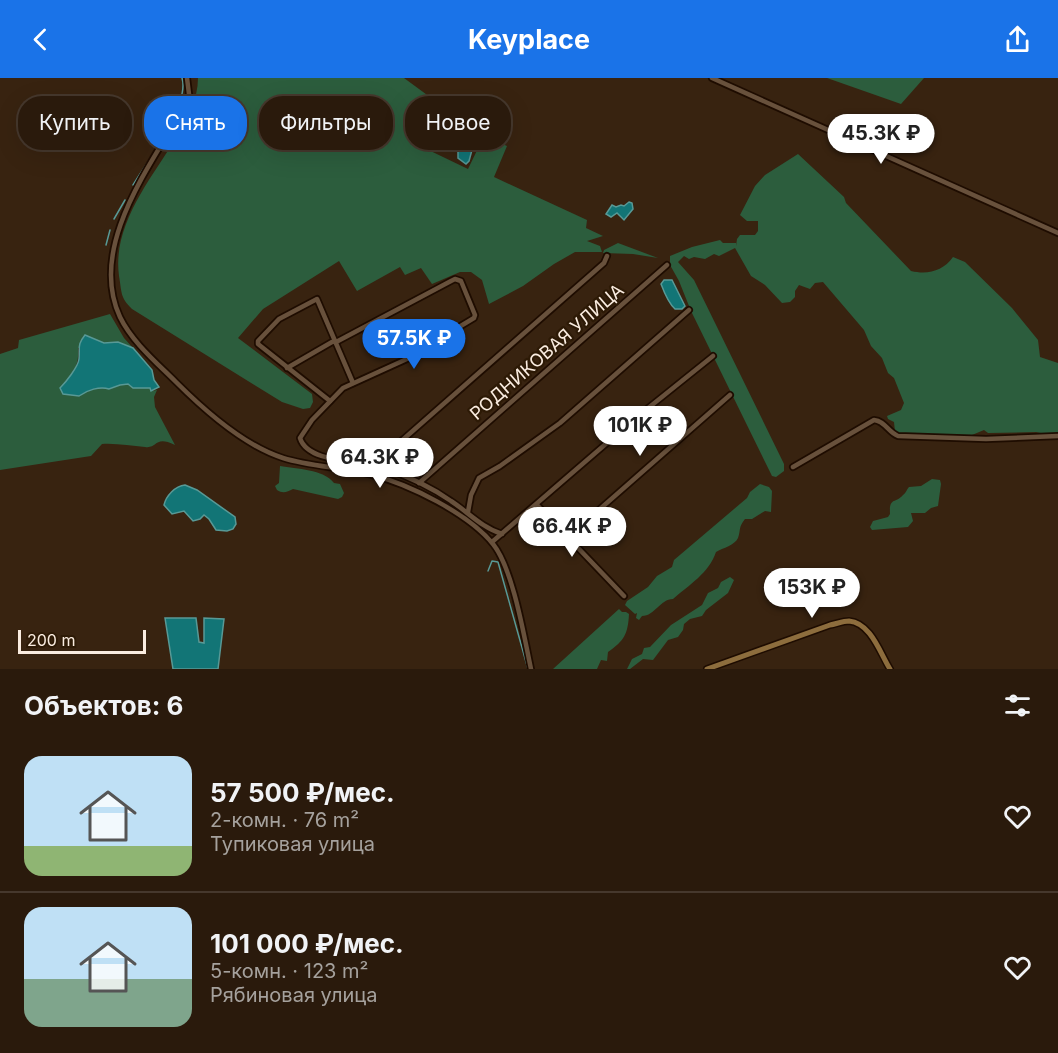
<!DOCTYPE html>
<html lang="ru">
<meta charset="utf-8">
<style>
body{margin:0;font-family:Inter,sans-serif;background:#322315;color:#f1f3f6;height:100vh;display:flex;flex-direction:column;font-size:22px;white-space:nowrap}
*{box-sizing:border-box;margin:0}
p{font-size:20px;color:#a5a19d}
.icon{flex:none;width:33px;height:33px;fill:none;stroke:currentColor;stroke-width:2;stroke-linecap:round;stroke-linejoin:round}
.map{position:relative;height:591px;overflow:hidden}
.drawer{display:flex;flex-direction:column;background:#2a1a0c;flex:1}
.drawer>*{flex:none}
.hud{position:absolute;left:18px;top:18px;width:600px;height:54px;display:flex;gap:12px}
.scale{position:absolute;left:18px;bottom:15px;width:128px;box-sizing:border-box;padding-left:6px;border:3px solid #faece0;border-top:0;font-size:16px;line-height:21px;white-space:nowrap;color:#faece0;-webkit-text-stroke:4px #2d1a06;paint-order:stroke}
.price{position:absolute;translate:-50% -51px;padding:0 14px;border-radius:21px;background:#fff;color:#222;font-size:20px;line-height:39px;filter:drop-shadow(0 2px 3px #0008)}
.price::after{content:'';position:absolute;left:50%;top:36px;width:18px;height:14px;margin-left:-9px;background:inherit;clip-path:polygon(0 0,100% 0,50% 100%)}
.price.active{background:#1a73e8;color:#fff}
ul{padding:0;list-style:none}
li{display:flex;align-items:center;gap:18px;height:150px;padding:0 24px}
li+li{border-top:2px solid #46382d}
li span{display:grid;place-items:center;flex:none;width:168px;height:120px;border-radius:18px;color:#555}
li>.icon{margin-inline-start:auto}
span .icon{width:72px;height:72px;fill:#fffc;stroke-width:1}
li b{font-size:26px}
h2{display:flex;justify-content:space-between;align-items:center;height:72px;padding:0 24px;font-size:26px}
.chip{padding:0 21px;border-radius:24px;background:#2a1a0c;box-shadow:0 6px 24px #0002,0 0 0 2px #46382d;font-size:21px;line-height:54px}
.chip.active{background:#1a73e8;color:#fff}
header{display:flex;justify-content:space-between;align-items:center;height:78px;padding:0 24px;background:#1a73e8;color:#fff;font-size:27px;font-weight:700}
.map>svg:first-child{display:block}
.green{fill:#2c5d3d}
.water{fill:#127576;stroke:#589996;stroke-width:1.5}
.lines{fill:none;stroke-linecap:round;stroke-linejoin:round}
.stream{stroke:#589996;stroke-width:1.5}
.minor-casing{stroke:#1e0c00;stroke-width:8}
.major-casing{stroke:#1e0c00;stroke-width:8}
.minor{stroke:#68513c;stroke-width:4.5}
.major{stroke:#8d6d3d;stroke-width:5}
.labels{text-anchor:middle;stroke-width:4.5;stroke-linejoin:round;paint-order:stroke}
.street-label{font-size:18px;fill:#faece0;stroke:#2d1a06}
</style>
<header><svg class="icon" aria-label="back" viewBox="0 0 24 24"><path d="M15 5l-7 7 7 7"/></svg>Keyplace<svg class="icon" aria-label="share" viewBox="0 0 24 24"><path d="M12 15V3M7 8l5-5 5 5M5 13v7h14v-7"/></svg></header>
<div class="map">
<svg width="1058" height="591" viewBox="0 0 1058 591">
<rect width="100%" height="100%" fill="#382310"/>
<!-- green -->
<g class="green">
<path d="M198 0H404L434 22 416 66 468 91 484 58 507 68 494 99 587 142 586 150 603 158 587 163 600 168 602 174H575L554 186 523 208 489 226 482 202 471 194H460L432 206 421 190 405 197 400 189 357 213 339 183 263 231 238 260 312 316 313 324 310 330 303 331 282 324 132 231C120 219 122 215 119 198 112 147 151 101 176 60 187 41 198 22 198 0Z"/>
<polygon points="827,0 924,0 901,26"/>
<path d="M798 76 844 119 846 125 911 193C928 197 943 193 953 179L965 184 1012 230 1038 262 1040 279 1058 285V356L1051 357 1036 354 988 355 984 352 972 357 901 358 895 354 894 344 888 341 887 338 901 332 904 325 894 300 888 295 882 280 871 268 864 252 823 204 815 205 810 211 799 207 795 213V219L790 224 782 225 765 207 751 198 735 170 719 178 714 176 705 181 694 179 689 181 684 178 678 184 694 202 784 386V393L776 399 772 398 691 233 679 203 670 187V178L692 169 720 162 723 165H736V168L737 161 740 157H755L758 153V143H747L740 137 755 108 765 97Z"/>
<polygon points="618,165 658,180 633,176 603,175 604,172"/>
<path d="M110 236 124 260 133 270 118 264 78 270C80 286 72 299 60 310L84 313 104 309 109 311 120 307 128 306 133 310H150L152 313 157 312 154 319 155 329 175 367C154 357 158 371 145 369 131 368 116 365 102 366L91 378 0 392V276L18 270 19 262Z"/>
<path d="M280 388C297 391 323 391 334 405L340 406 344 415 342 419 338 421 293 411C287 414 283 416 277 412L275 408 279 405Z"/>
<path d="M932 401 940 402 941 406 938 428 931 430 925 435H911L913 443 908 449 872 452 870 449 873 443 888 439 890 436C889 419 895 426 903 417 906 415 907 411 909 409L921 408Z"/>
<path d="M760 406 769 409 772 413 771 434 765 433 752 441H745C738 450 741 451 738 460 735 467 723 470 716 474 709 495 689 507 673 521 660 521 655 538 642 538L639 542 636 540 637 535 635 536 625 527 627 523 648 509 657 498 672 489 674 482 747 420 750 414Z"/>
<polygon points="730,499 734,502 728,515 706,532 702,538 690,541 684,546 683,552 678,559 668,562 653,582 643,581 630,591 627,591 632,581 642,576 644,570 650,569 671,547 702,527 708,515 718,510 721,504"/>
<path d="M619 531 622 534H626L629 536C628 556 624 563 608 574L607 583 601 582 597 591H553Z"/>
</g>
<!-- water -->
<g class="water">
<path d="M432 50 446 55 448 58 445 64C439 66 432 60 430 54Z"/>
<polygon points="462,67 472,72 469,83 466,86 458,80 458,71"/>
<polygon points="629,124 632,125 633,131 624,142 617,135 611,139 606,136 612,127 616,129 621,127 624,128"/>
<path d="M664 202H672L685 228 682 231H675C668 225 664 214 661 206Z"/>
<path d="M85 257 104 265 118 264 133 270 152 292 154 302 159 309 151 313 150 310H133L128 306 120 307 109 311C100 308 87 312 79 318L63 316 60 310C66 304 78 289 79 281 80 269 77 267 85 257Z"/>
<path d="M185 407 197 412 235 439 236 446 233 451 227 453 216 452 209 441 204 437 200 441 193 443 184 433 172 436 164 427C166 418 175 408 185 407Z"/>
<polygon points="165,540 196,540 199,564 204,565 204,540 224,541 218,591 173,591"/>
</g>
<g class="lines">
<!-- stream -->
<g class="stream">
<path d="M133 107C147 84 190 26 182 0"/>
<polyline points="114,141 125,122"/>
<polyline points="106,167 110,152"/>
<polyline points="488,493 492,483 498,484 528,591"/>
</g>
<!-- minor casing -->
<g class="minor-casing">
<g id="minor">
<path d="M187 0 189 16 185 27C152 86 87 168 120 239 132 264 157 285 176 304 204 332 245 368 283 380 312 389 343 389 372 397 409 406 469 436 493 466 513 491 524 558 531 591"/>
<polyline points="712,0 1058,155"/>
<path d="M287 290 332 264 338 263 451 203 455 201 461 203 475 237 474 240 444 258 431 270 343 310 312 342 300 360C308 386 361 382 384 390 407 398 431 409 451 423 468 434 482 450 502 456"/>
<polyline points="330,323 258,266 258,263 279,241 317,221 353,305"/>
<polyline points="374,387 604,185 607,178"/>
<path d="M793 389 874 342C885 343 888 354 898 358L986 361 1058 358"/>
<polyline points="419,405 667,187"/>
<polyline points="537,427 624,518"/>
<polyline points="468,434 471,417 479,400 500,388 560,345 689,232"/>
<polyline points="568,459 730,317"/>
<polyline points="492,464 637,339 713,278"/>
</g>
</g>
<!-- major casing -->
<g class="major-casing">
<path id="major" d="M707 591 830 547C836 546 843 543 849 543 871 545 880 575 890 591"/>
</g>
<!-- minor -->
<use href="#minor" class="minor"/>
<!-- major -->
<use href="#major" class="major"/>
</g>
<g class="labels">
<!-- street labels -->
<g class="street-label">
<text transform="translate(547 274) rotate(-41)" y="6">РОДНИКОВАЯ УЛИЦА</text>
</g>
</g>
</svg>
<div class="scale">200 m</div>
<b class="price" style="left:881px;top:87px">45.3K ₽</b>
<b class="price active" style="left:414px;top:292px">57.5K ₽</b>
<b class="price" style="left:640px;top:379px">101K ₽</b>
<b class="price" style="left:380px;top:411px">64.3K ₽</b>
<b class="price" style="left:572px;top:480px">66.4K ₽</b>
<b class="price" style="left:812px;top:541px">153K ₽</b>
<div class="hud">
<a class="chip">Купить</a>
<a class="chip active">Снять</a>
<a class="chip">Фильтры</a>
<a class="chip">Новое</a>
</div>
</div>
<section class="drawer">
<h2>Объектов: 6<svg class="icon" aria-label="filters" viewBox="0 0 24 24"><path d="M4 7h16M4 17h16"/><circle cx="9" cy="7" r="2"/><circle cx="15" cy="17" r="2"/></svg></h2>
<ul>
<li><span style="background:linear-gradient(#bfe0f5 75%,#8fb573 0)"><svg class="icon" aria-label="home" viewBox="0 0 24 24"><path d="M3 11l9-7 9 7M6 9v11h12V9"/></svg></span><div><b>57 500 ₽/мес.</b><p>2-комн. · 76 m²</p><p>Тупиковая улица</p></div><svg class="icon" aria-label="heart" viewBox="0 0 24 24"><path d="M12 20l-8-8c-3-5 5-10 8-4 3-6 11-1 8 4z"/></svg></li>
<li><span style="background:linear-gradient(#bfe0f5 60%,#7fa58c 0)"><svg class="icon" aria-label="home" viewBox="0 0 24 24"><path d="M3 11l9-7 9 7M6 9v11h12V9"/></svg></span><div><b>101 000 ₽/мес.</b><p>5-комн. · 123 m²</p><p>Рябиновая улица</p></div><svg class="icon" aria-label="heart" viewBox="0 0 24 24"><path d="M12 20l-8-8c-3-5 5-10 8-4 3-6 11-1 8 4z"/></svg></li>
</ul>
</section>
